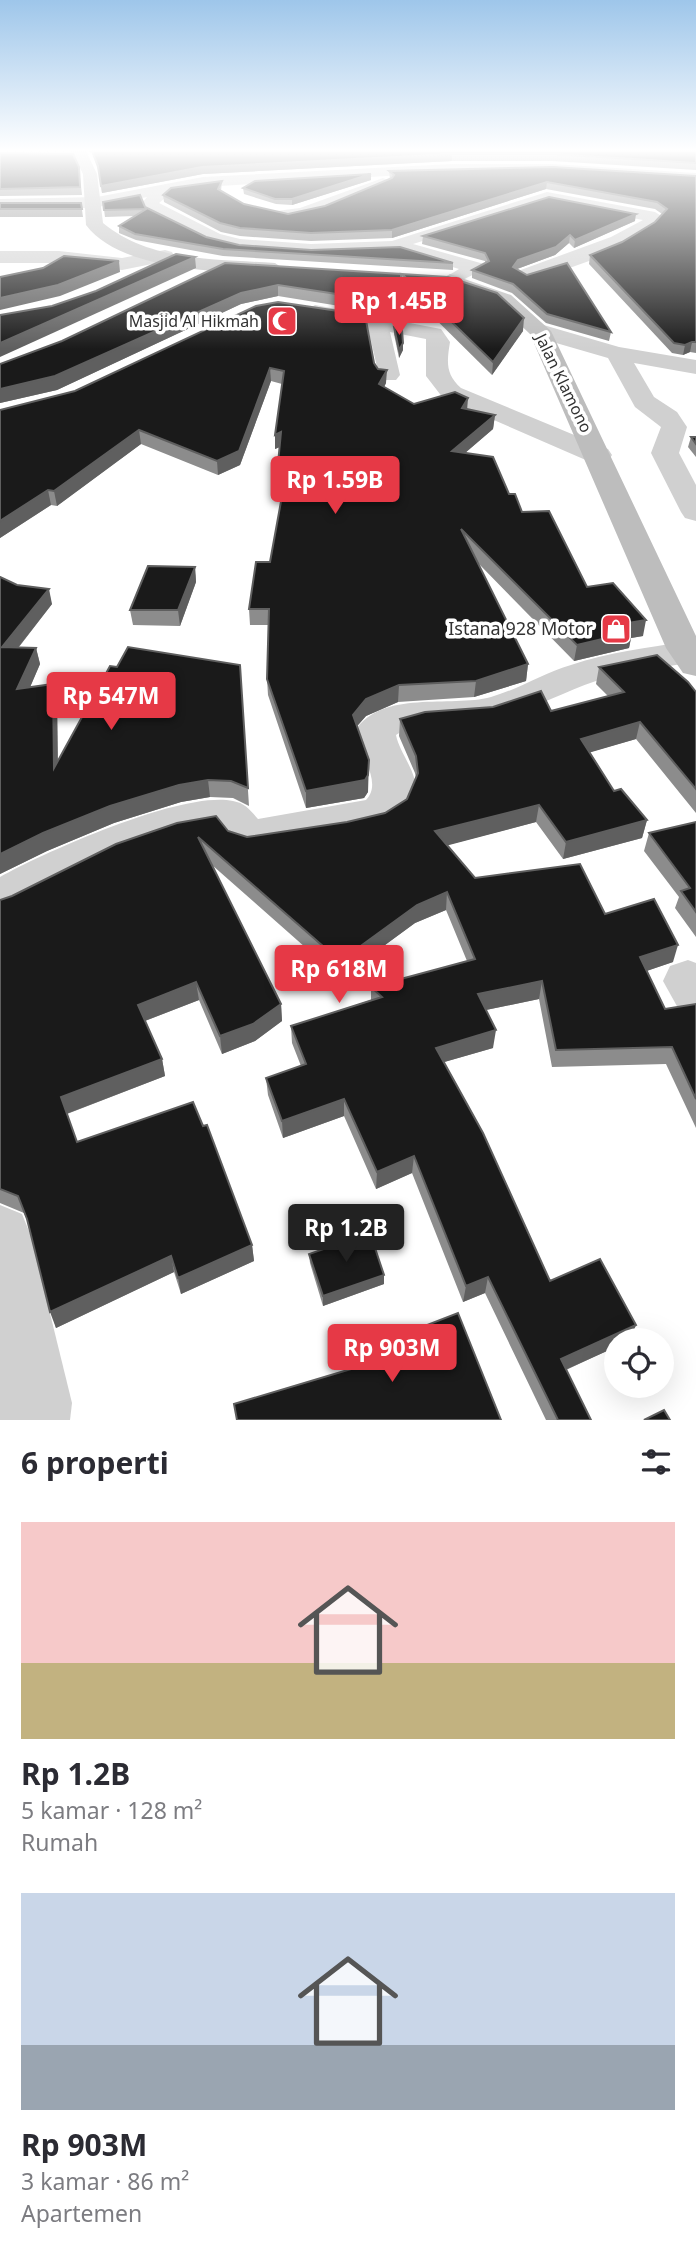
<!DOCTYPE html>
<html lang="id">
<meta charset="utf-8">
<style>
body{margin:0;font-family:"Noto Sans",sans-serif;background:#f2f2f3;color:#2b2b33;height:100vh;display:flex;flex-direction:column;font-size:26px;white-space:nowrap}
*{box-sizing:border-box;margin:0}
p{font-size:23px;color:#7c7c81}
.icon{flex:none;width:38px;height:38px;fill:none;stroke:currentColor;stroke-width:2;stroke-linecap:round;stroke-linejoin:round}
.map{position:relative;height:1420px;overflow:hidden}
.sheet{display:flex;flex-direction:column;background:#fff;flex:1}
.sheet>*{flex:none}
.buttons{position:absolute;left:604px;top:1328px;display:grid;gap:14px}
.buttons a{display:grid;place-items:center;width:70px;height:70px;border-radius:50%;background:#fff;box-shadow:0 7px 28px #0002;font-size:35px}
.price{position:absolute;translate:-50% -60px;padding:0 16px;border-radius:7px;background:#e63946;color:#fff;font-size:23px;line-height:46px;filter:drop-shadow(0 2px 4px #0008)}
.price::after{content:'';position:absolute;left:50%;top:42px;width:21px;height:16px;margin-left:-10px;background:inherit;clip-path:polygon(0 0,100% 0,50% 100%)}
.price.current{background:#222;color:#fff}
ul{padding:0;list-style:none}
li{display:grid;align-content:center;gap:14px;height:371px;padding:0 21px}
li span{display:grid;place-items:center;height:217px;border-radius:0px;color:#555}
li>.icon{margin-inline-start:auto}
span .icon{width:126px;height:126px;fill:#fffc;stroke-width:1}
li b{font-size:30px}
h2{display:flex;justify-content:space-between;align-items:center;height:84px;padding:0 21px;font-size:30px}
.map>svg:first-child{display:block}
.lines{fill:none;stroke-linecap:round;stroke-linejoin:round}
.street{fill:#d0d0d0;fill-rule:evenodd}
.secondary{fill:#bdbdbd;fill-rule:evenodd}
.wall{fill:#8c8c8c}
.shaded-wall{fill:#5f5f5f}
.building{fill:#1a1a1a;stroke:#5f5f5f;stroke-width:2}
.labels{text-anchor:middle;stroke-width:7;stroke-linejoin:round;paint-order:stroke}
.far-poi-label{font-size:16px;fill:#333;stroke:#fff;text-anchor:end}
.far-street-label{font-size:16px;fill:#333;stroke:#fff}
.poi-label{font-size:18px;fill:#333;stroke:#fff;text-anchor:end}
</style>
<div class="map">
<svg width="696" height="1420" viewBox="0 0 696 1420">
<rect width="100%" height="100%" fill="#fff"/>
<g class="lines">
<!-- street -->
<g class="street">
<polygon points="0,151 85,151 89,154 82,158 0,157"/>
<path d="M452 164H552L696 173V181L552 172H452L203 187 171 193 159 203 220 234 240 239 311 244 392 241 547 192 655 212 663 217C642 247 561 272 525 281L515 275 518 271 611 237 643 220 548 202 413 244 484 264 486 268 451 286 441 280 459 269 400 251 311 254 240 249 208 242 147 211 143 202 147 197 93 208 0 209V199L97 197 203 177Z"/>
<path d="M383 178 388 180V186C365 193 284 234 267 216L269 212 300 208Z"/>
<polygon points="165,250 172,252 174,256 172,260 122,270 59,263 0,263 0,251 59,251 122,258"/>
<path d="M315 305 441 329 450 342C447 361 445 374 461 388L608 449 612 455 608 461H588L443 398 426 376V339L390 332 400 375 396 380H380L368 328 308 315 305 311Z"/>
<polygon points="540,324 619,347 696,360 696,374 634,363 654,397 677,412 687,427 679,453 696,485 696,521 685,518 681,512 651,453 661,427 635,407 608,358 532,336 529,331"/>
<path d="M687 641 696 643V661C663 669 628 669 596 681 554 695 519 718 475 724 450 728 417 721 396 735 399 751 416 772 415 785 415 798 408 814 396 822 371 838 281 846 248 852L232 847 219 831C165 835 110 861 62 886 42 897 22 910 0 917V877C45 852 183 790 233 801 245 803 250 810 258 819L366 800C383 783 360 755 355 731 382 689 450 708 491 697 519 689 544 673 571 665 609 652 648 648 687 641Z"/>
<polygon points="688,960 696,963 696,1014 678,1008 663,981 670,966"/>
<polygon points="0,1205 22,1214 31,1236 72,1403 70,1420 0,1420"/>
</g>
<!-- secondary -->
<g class="secondary">
<path d="M72 151H86L97 174 103 223C150 262 217 259 275 263L284 269 275 275C221 271 122 272 86 225L83 174Z"/>
<polygon points="450,274 511,295 551,331 696,636 696,676 683,673 666,648 530,334 497,303 443,284 440,280"/>
</g>
</g>
<!-- wall -->
<g class="wall">
<polygon points="88,151 696,151 696,170 552,161 452,161 203,174 102,193 99,173 92,153"/>
<polygon points="0,153 79,167 82,195 0,196"/>
<polygon points="389,171 696,176 696,353 690,352 683,355 672,353 589,264 590,255 622,242 655,222 662,214 655,209 546,189 392,238 311,241 240,236 221,232 164,202 163,195 222,181 221,191 244,204 288,214 325,206 390,179"/>
<polygon points="371,180 292,205 276,204 244,194 243,188"/>
<polygon points="103,202 145,207 206,237 239,245 453,263 453,270 223,256 136,240 119,233 119,226 135,216 105,217"/>
<polygon points="0,203 81,203 83,217 0,217"/>
<polygon points="635,221 574,248 569,243 555,255 517,269 611,332 609,341 546,323 512,293 472,278 472,270 485,263 485,261 422,244 423,236"/>
<polygon points="225,263 402,304 401,316 278,296 241,304 57,390 0,403 0,364 62,341"/>
<polygon points="402,274 523,331 492,375 402,286"/>
<polygon points="256,306 374,363 386,383 384,387 414,404 468,409 495,415 493,429 465,453 509,494 522,512 587,587 643,636 631,638 629,648 574,661 478,563 528,664 526,681 474,697 398,702 366,716 357,726 368,792 364,798 306,808 268,695 267,679 269,625 250,625 249,609 270,562 281,500 277,500 276,485 280,447 275,449 275,435 282,384 271,381 240,465 218,475 141,444 57,506 51,505 0,538 0,410 75,391"/>
<polygon points="394,327 403,350 399,358 394,334"/>
<polygon points="691,437 696,437 696,457 688,447"/>
<polygon points="195,567 196,582 180,626 133,625 130,610"/>
<polygon points="0,577 52,604 19,647 36,648 40,664 30,687 57,701 58,762 117,667 240,665 249,806 233,798 210,797 181,802 114,823 47,851 0,874"/>
<polygon points="599,667 696,692 696,813 636,739 590,752 614,791 647,820 642,838 563,859 536,822 447,845 475,878 605,914 673,962 646,971 665,1009 696,1004 696,1128 666,1064 552,1067 539,999 486,1010 493,1048 444,1062 550,1281 630,1340 566,1370 591,1420 546,1420 485,1293 463,1302 412,1173 376,1189 344,1116 283,1138 268,1095 266,1078 301,1066 292,1043 291,1026 371,1000 371,987 467,961 446,910 415,923 340,978 212,865 281,1004 282,1021 255,1041 222,1054 199,1000 145,1021 162,1059 165,1076 67,1114 77,1142 252,1245 254,1261 181,1294 174,1272 56,1328 27,1220 24,1213 0,1203 0,900 12,896 116,844 228,831 247,837 347,822 385,813 407,799 416,778 415,773 399,736 400,719 551,711 608,696 596,684"/>
<polygon points="696,822 696,937 675,908 679,897 644,851 649,833"/>
<polygon points="309,1254 384,1275 384,1284 323,1306 310,1263"/>
</g>
<!-- shaded-wall -->
<g class="shaded-wall">
<polygon points="452,154 452,161 203,174 102,193 101,186 202,167"/>
<polygon points="371,174 371,180 292,205 292,199"/>
<polygon points="547,182 546,189 392,238 392,230"/>
<polygon points="636,214 635,221 574,248 575,240"/>
<polygon points="570,235 569,243 555,255 517,269 512,276 513,267 518,260"/>
<polygon points="195,257 196,268 0,357 0,343"/>
<polygon points="119,261 120,272 60,296 0,310 0,298"/>
<polygon points="278,285 278,296 241,304 57,390 0,403 0,389 241,293"/>
<polygon points="524,318 523,331 492,375 493,362"/>
<polygon points="692,342 690,352 683,355 685,345"/>
<polygon points="403,343 403,350 399,358 399,350"/>
<polygon points="270,368 271,381 240,465 218,475 217,461"/>
<polygon points="387,370 386,383 379,397 379,384"/>
<polygon points="468,398 467,411 462,408"/>
<polygon points="495,415 493,429 451,465 452,451"/>
<polygon points="139,430 141,444 57,506 54,491"/>
<polygon points="281,432 282,446 275,449 275,435"/>
<polygon points="48,490 51,505 0,538 0,521"/>
<polygon points="195,567 196,582 180,626 178,610"/>
<polygon points="49,589 52,604 6,663 2,647"/>
<polygon points="646,620 643,636 631,638 629,648 574,661 577,645 623,624"/>
<polygon points="36,648 40,664 22,706 17,689"/>
<polygon points="528,664 526,681 474,697 476,681"/>
<polygon points="53,684 57,701 58,786 54,768"/>
<polygon points="399,685 398,702 366,716 352,732 353,715 366,699"/>
<polygon points="640,722 636,739 578,756 581,739"/>
<polygon points="369,760 368,792 364,798 306,808 306,791"/>
<polygon points="208,780 210,797 181,802 114,823 47,851 0,874 0,854 43,833 110,806 179,785"/>
<polygon points="539,805 536,822 434,849 435,831"/>
<polygon points="647,820 642,838 563,859 566,842"/>
<polygon points="447,892 446,910 415,923 340,978 340,961 417,905"/>
<polygon points="678,945 673,962 635,975 640,957"/>
<polygon points="542,981 539,999 476,1012 478,994"/>
<polygon points="196,982 199,1000 142,1022 138,1005"/>
<polygon points="281,1004 282,1021 255,1041 222,1054 220,1036"/>
<polygon points="496,1030 493,1048 434,1065 436,1048"/>
<polygon points="162,1059 165,1076 66,1114 61,1097"/>
<polygon points="344,1099 344,1116 283,1138 282,1121"/>
<polygon points="414,1156 412,1173 376,1189 377,1172"/>
<polygon points="252,1245 254,1261 181,1294 178,1278"/>
<polygon points="171,1256 174,1272 56,1328 50,1312"/>
<polygon points="384,1275 384,1284 323,1306 323,1296"/>
<polygon points="488,1277 485,1293 463,1302 466,1286"/>
<polygon points="636,1325 630,1340 616,1340 616,1347 556,1374 561,1359"/>
</g>
<!-- building -->
<g class="building">
<polygon points="92,151 696,151 696,163 553,154 452,154 202,167 101,186 98,166"/>
<polygon points="0,153 73,154 79,167 80,187 0,189"/>
<polygon points="553,167 696,176 696,342 692,342 685,345 674,343 590,255 622,242 655,222 667,209 657,202 547,182 392,230 311,233 240,228 220,223 163,195 171,188 222,181 218,189 244,204 288,214 325,206 392,178 394,175 389,171"/>
<polygon points="371,174 292,199 275,199 243,188 255,181"/>
<polygon points="140,195 145,207 206,237 239,245 311,250 400,247 453,263 223,249 135,234 119,226 146,209 104,210 103,202"/>
<polygon points="549,197 636,214 575,240 570,235 556,247 518,260 513,267 527,275 567,263 611,332 547,314 513,284 472,270 489,261 485,253 423,236"/>
<polygon points="0,203 81,203 82,209 0,209"/>
<polygon points="176,254 195,257 0,343 0,315 52,306 96,291"/>
<polygon points="64,256 119,261 58,285 0,298 0,277 43,268"/>
<polygon points="225,263 401,274 402,304 278,285 241,293 55,376 0,389 0,364 62,341"/>
<polygon points="402,274 448,277 497,293 524,318 493,362"/>
<polygon points="278,302 365,315 374,363 378,369 387,370 379,384 414,404 455,392 468,398 462,408 495,415 452,451 493,457 509,494 515,494 522,512 549,511 587,587 613,583 646,620 623,624 632,632 577,645 461,529 528,664 476,681 399,685 366,699 353,715 369,760 368,775 365,780 306,791 267,679 269,609 249,609 256,562 270,562 284,485 276,485 281,432 275,435 284,371 270,368 239,451 217,461 139,430 54,491 48,490 0,521 0,410 75,391 256,306"/>
<polygon points="394,327 402,330 403,343 399,350"/>
<polygon points="691,437 696,437 696,444"/>
<polygon points="148,566 195,567 178,610 130,610"/>
<polygon points="0,577 17,585 49,589 2,647 36,648 17,689 53,684 54,768 110,666 117,667 128,647 240,665 248,788 231,781 208,780 179,785 110,806 43,833 0,854"/>
<polygon points="657,655 688,682 696,692 696,789 640,722 581,739 614,791 621,789 647,820 566,842 539,805 435,831 475,878 580,864 605,914 654,899 678,945 640,957 665,1009 696,1004 696,1099 672,1047 556,1050 542,981 478,994 496,1030 436,1048 483,1133 550,1281 600,1259 636,1325 561,1359 591,1420 558,1420 488,1277 466,1286 414,1156 377,1172 344,1099 282,1121 266,1078 306,1064 291,1026 382,997 371,987 475,959 447,892 417,905 340,961 198,837 281,1004 253,1024 220,1036 196,982 138,1005 162,1059 61,1097 77,1142 193,1102 203,1126 207,1125 252,1245 178,1278 171,1256 50,1312 27,1219 18,1196 0,1189 0,900 12,896 116,844 177,823 216,816 228,831 247,837 347,822 385,813 407,799 418,773 416,756 400,719 425,712 493,707 541,691 551,711 624,692 599,667"/>
<polygon points="696,822 696,912 681,891 690,888 649,833"/>
<polygon points="370,1233 384,1275 323,1296 309,1254"/>
<polygon points="458,1313 501,1420 237,1420 234,1404 351,1369 348,1358 415,1334 414,1330"/>
<polygon points="664,1410 670,1420 644,1420"/>
</g>
<!-- sky -->
<linearGradient id="sky" x2="0" y2="1"><stop stop-color="#9ec6ea"/><stop offset="0.43" stop-color="#fff"/><stop offset="1" stop-color="#fff" stop-opacity="0"/></linearGradient>
<rect width="696" height="349" fill="url(#sky)"/>
<!-- icons -->
<defs>
<g id="mosque-square" transform="scale(1.575)"><rect x="-9" y="-9" width="18" height="18" rx="4" fill="#e63946" stroke="#fff"/><path d="M3.5-4.9A6 6 0 1 0 3.5 4.9A5 5 0 1 1 3.5-4.9Z" fill="#fff"/></g>
<g id="shop-square" transform="scale(1.575)"><rect x="-9" y="-9" width="18" height="18" rx="4" fill="#e63946" stroke="#fff"/><path d="M-5-2.5h2.3a2.7 3.5 0 0 1 5.4 0H5L5.5 6h-11ZM-1.5-2.5h3a1.5 2.3 0 0 0-3 0Z" fill="#fff"/></g>
</defs>
<g fill-rule="evenodd">
<use href="#mosque-square" x="282" y="321"/>
<use href="#shop-square" x="616" y="629"/>
</g>
<g class="labels">
<!-- far-poi labels -->
<g class="far-poi-label">
<text x="259" y="327">Masjid Al Hikmah</text>
</g>
<!-- far-street labels -->
<g class="far-street-label">
<text transform="translate(564 383) rotate(64)" y="6">Jalan Klamono</text>
</g>
<!-- poi labels -->
<g class="poi-label">
<text x="593" y="635">Istana 928 Motor</text>
</g>
</g>
</svg>
<div class="buttons">
<a><svg class="icon" aria-label="locate" viewBox="0 0 24 24"><circle cx="12" cy="12" r="6"/><path d="M12 2v4M12 18v4M2 12h4M18 12h4"/></svg></a>
</div>
<b class="price" style="left:399px;top:337px">Rp 1.45B</b>
<b class="price" style="left:335px;top:516px">Rp 1.59B</b>
<b class="price" style="left:111px;top:732px">Rp 547M</b>
<b class="price" style="left:339px;top:1005px">Rp 618M</b>
<b class="price current" style="left:346px;top:1264px">Rp 1.2B</b>
<b class="price" style="left:392px;top:1384px">Rp 903M</b>
</div>
<section class="sheet">
<h2>6 properti<svg class="icon" aria-label="filters" viewBox="0 0 24 24"><path d="M4 7h16M4 17h16"/><circle cx="9" cy="7" r="2"/><circle cx="15" cy="17" r="2"/></svg></h2>
<ul>
<li><span style="background:linear-gradient(#f6c9c9 65%,#c2b280 0)"><svg class="icon" aria-label="home" viewBox="0 0 24 24"><path d="M3 11l9-7 9 7M6 9v11h12V9"/></svg></span><div><b>Rp 1.2B</b><p>5 kamar · 128 m²</p><p>Rumah</p></div></li>
<li><span style="background:linear-gradient(#c9d6e8 70%,#9aa5b1 0)"><svg class="icon" aria-label="home" viewBox="0 0 24 24"><path d="M3 11l9-7 9 7M6 9v11h12V9"/></svg></span><div><b>Rp 903M</b><p>3 kamar · 86 m²</p><p>Apartemen</p></div></li>
</ul>
</section>
